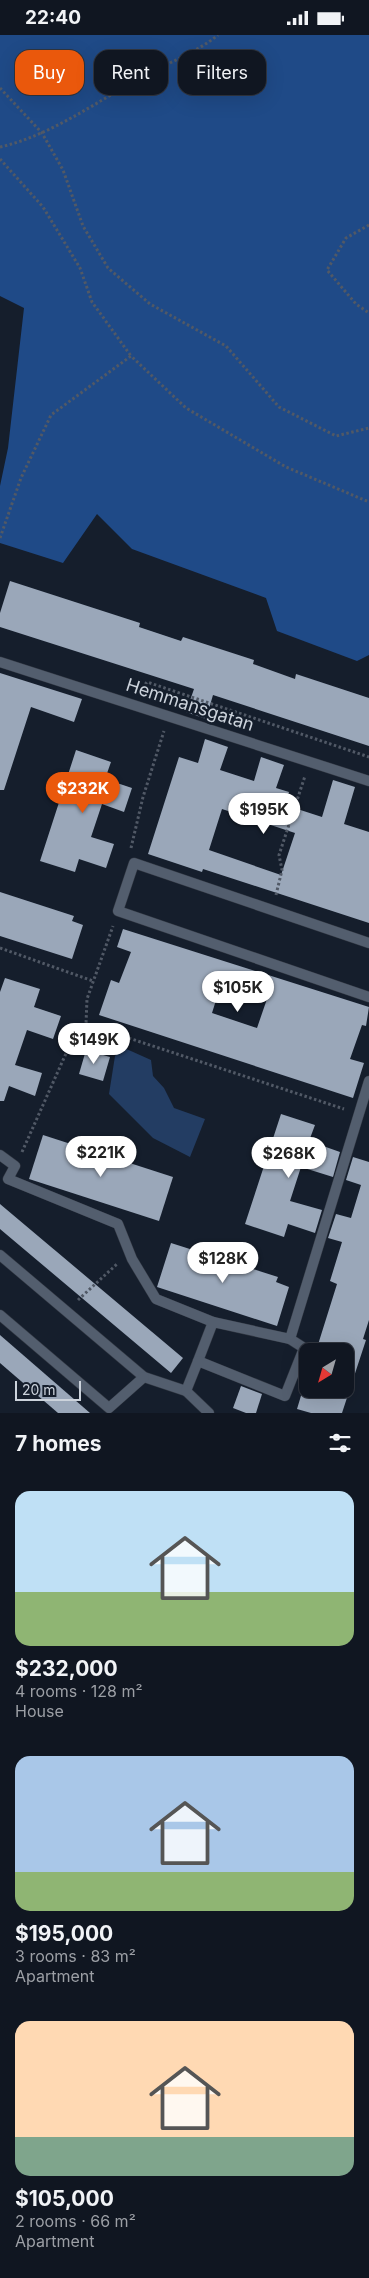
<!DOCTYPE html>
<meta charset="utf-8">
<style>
body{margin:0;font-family:Inter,sans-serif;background:#1e232e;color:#f1f3f6;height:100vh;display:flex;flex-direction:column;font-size:19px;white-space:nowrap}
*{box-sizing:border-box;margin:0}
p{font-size:16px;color:#9c9fa5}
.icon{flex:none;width:28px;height:28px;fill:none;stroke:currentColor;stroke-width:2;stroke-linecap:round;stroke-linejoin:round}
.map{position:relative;height:1378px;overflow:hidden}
.details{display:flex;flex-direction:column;background:#101621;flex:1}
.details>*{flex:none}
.banner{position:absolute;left:15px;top:15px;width:340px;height:45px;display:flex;gap:10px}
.needle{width:32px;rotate:217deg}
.tools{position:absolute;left:299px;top:1308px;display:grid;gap:10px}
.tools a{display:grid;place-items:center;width:55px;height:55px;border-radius:10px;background:#101621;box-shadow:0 5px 20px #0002,0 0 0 1px #30353f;font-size:25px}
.scale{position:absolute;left:15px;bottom:12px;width:66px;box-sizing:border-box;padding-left:5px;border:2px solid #ccd3dc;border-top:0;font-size:14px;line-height:18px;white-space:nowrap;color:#ccd3dc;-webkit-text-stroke:4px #151e2c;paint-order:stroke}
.price{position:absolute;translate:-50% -42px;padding:0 11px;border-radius:18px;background:#fff;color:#222;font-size:16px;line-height:32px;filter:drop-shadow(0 1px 2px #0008)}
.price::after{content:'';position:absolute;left:50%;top:30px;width:15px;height:11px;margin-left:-8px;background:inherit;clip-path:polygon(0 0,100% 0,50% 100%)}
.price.current{background:#ea580c;color:#fff}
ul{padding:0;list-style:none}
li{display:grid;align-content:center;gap:10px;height:265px;padding:0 15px}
li span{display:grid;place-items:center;height:155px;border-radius:15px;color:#555}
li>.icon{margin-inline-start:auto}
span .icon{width:90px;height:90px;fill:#fffc;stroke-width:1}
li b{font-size:21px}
h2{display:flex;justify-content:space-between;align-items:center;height:60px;padding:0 15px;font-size:21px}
.pill{padding:0 18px;border-radius:15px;background:#101621;box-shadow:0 5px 20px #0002,0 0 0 1px #30353f;font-size:18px;line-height:45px}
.pill.current{background:#ea580c;color:#fff}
.status{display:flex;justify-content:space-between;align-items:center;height:35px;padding:0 25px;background:#101621;direction:ltr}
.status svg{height:14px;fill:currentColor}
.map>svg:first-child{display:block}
.green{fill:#233d63}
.forest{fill:#1f4a87}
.building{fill:#9aa7b9;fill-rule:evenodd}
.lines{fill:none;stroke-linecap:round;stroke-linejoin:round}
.lane-casing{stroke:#333944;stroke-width:11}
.path{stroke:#515966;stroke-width:3;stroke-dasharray:2.5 2.5;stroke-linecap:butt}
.lane{stroke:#535e6e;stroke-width:10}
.labels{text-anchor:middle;stroke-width:5;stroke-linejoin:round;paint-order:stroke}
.street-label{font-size:18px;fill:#ccd3dc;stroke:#151e2c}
</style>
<div class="status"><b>22:40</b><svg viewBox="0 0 49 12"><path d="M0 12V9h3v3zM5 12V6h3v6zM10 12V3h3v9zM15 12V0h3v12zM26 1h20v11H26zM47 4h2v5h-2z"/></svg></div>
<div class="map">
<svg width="369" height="1378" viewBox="0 0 369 1378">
<rect width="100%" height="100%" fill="#151e2c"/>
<!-- green -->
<polygon class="green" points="122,1012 151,1025 153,1041 164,1053 174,1073 205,1084 190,1122 153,1103 109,1059 115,1021"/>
<!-- forest -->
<polygon class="forest" points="0,0 369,0 369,620 357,626 277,596 266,563 132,514 97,479 63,528 0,508 0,451 8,413 24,273 0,261"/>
<!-- building -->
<g class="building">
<polygon points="10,546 140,588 139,592 181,606 183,602 254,625 253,629 295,644 296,639 369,663 369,711 213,660 206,684 186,677 194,654 0,592 0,578"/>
<polygon points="0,638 82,664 74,687 31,672 4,755 0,755"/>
<path d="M205 704 228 712 220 735 254 746 261 722 284 730 276 753 289 757 285 770 322 782 333 745 355 752 344 789 369 797V888L203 834 202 837 148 819 179 722 198 728ZM222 774 295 798 281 840 209 815Z"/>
<polygon points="76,715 111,727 105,744 132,753 124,777 102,769 91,802 114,809 106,833 79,824 75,837 40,826"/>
<polygon points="0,857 74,881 72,886 83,890 72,924 0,901"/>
<path d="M123 894 369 972 366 991 362 990 350 1024 364 1028 353 1063 99 980 111 945 119 948 131 917 117 912ZM222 946 268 961 257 993 212 978Z"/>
<polygon points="5,943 40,954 34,972 61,981 53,1004 27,995 15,1030 42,1038 35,1061 9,1051 4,1066 0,1066 0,957"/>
<polygon points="86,1015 110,1022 103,1046 79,1039"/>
<polygon points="281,1079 315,1090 309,1106 340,1117 333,1142 301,1132 290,1166 322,1175 315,1198 288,1189 284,1202 245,1189"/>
<polygon points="43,1100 173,1142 159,1186 29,1144"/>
<polygon points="353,1122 369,1127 369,1285 363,1304 366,1305 342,1378 311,1378 297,1374 303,1354 345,1354 345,1316 316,1316 337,1249 330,1246 342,1207 328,1203 336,1179 351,1183 361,1150 346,1145"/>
<polygon points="0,1169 183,1323 171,1338 0,1194"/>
<polygon points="171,1208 278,1242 276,1247 289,1252 277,1291 157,1252"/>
<polygon points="0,1300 90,1378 58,1378 0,1328"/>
<polygon points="241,1351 262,1359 256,1378 246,1378 233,1373"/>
</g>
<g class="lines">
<!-- lane casing -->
<g class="lane-casing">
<g id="lane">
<polyline points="0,627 369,746"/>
<polyline points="369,908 134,828 118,876 369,962"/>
<polyline points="0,1120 15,1131 8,1144 118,1189 132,1224 156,1264 213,1287"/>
<polyline points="0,1220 144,1342 186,1356 209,1378"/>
<polyline points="0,1280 109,1373 144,1342"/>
<polyline points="198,1326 213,1287 290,1304"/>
<polyline points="186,1356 198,1326 285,1361 304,1313 290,1304 369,1046"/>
</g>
</g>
<!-- path -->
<g class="path">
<polyline points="0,53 42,98 63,135 83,191 108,233 150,269 226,311 279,372 336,401 369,393"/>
<path d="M0 112C53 100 100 64 148 39 172 26 197 17 218 0"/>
<polyline points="0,124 43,172 80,233 92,267 131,321"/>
<polyline points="369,190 346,203 327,235 356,269 369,278"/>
<polyline points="0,503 21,443 51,380 131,321 186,373 286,432 369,467"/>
<polyline points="139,657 147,647 369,722"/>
<polyline points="131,813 143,762 164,696"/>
<polyline points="276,860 282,835 279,820 305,741"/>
<polyline points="0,913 93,946"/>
<polyline points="86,989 344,1074"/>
<polyline points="22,1117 68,1014 86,989 87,964 113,891"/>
<polyline points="78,1265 117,1229"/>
</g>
<!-- lane -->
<use href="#lane" class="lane"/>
</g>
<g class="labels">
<!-- street labels -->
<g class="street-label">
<text transform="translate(190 670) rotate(18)" y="6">Hemmansgatan</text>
</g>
</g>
</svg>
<div class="tools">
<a><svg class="needle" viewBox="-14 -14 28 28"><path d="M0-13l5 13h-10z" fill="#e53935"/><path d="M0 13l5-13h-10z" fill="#9c9fa5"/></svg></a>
</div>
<div class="scale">20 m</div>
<b class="price current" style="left:83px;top:779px">$232K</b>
<b class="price" style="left:264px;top:800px">$195K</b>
<b class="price" style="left:238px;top:978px">$105K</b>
<b class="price" style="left:94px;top:1030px">$149K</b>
<b class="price" style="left:101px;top:1143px">$221K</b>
<b class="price" style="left:289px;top:1144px">$268K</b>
<b class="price" style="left:223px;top:1249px">$128K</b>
<div class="banner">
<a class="pill current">Buy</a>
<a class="pill">Rent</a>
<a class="pill">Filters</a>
</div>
</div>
<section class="details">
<h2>7 homes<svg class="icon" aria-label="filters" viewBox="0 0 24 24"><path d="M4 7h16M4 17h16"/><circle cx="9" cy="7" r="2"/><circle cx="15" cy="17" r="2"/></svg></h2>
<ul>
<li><span style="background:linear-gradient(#bfe0f5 65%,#8fb573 0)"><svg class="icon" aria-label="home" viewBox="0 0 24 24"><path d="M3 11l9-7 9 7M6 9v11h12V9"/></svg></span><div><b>$232,000</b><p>4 rooms · 128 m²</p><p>House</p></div></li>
<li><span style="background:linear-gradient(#a9c7e8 75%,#8fb573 0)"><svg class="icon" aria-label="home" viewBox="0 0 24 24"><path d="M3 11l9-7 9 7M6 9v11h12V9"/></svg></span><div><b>$195,000</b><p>3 rooms · 83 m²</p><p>Apartment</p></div></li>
<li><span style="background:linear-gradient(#ffd9b3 75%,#7fa58c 0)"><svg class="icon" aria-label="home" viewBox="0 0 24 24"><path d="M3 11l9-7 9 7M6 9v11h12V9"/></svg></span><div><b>$105,000</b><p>2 rooms · 66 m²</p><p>Apartment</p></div></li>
</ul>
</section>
